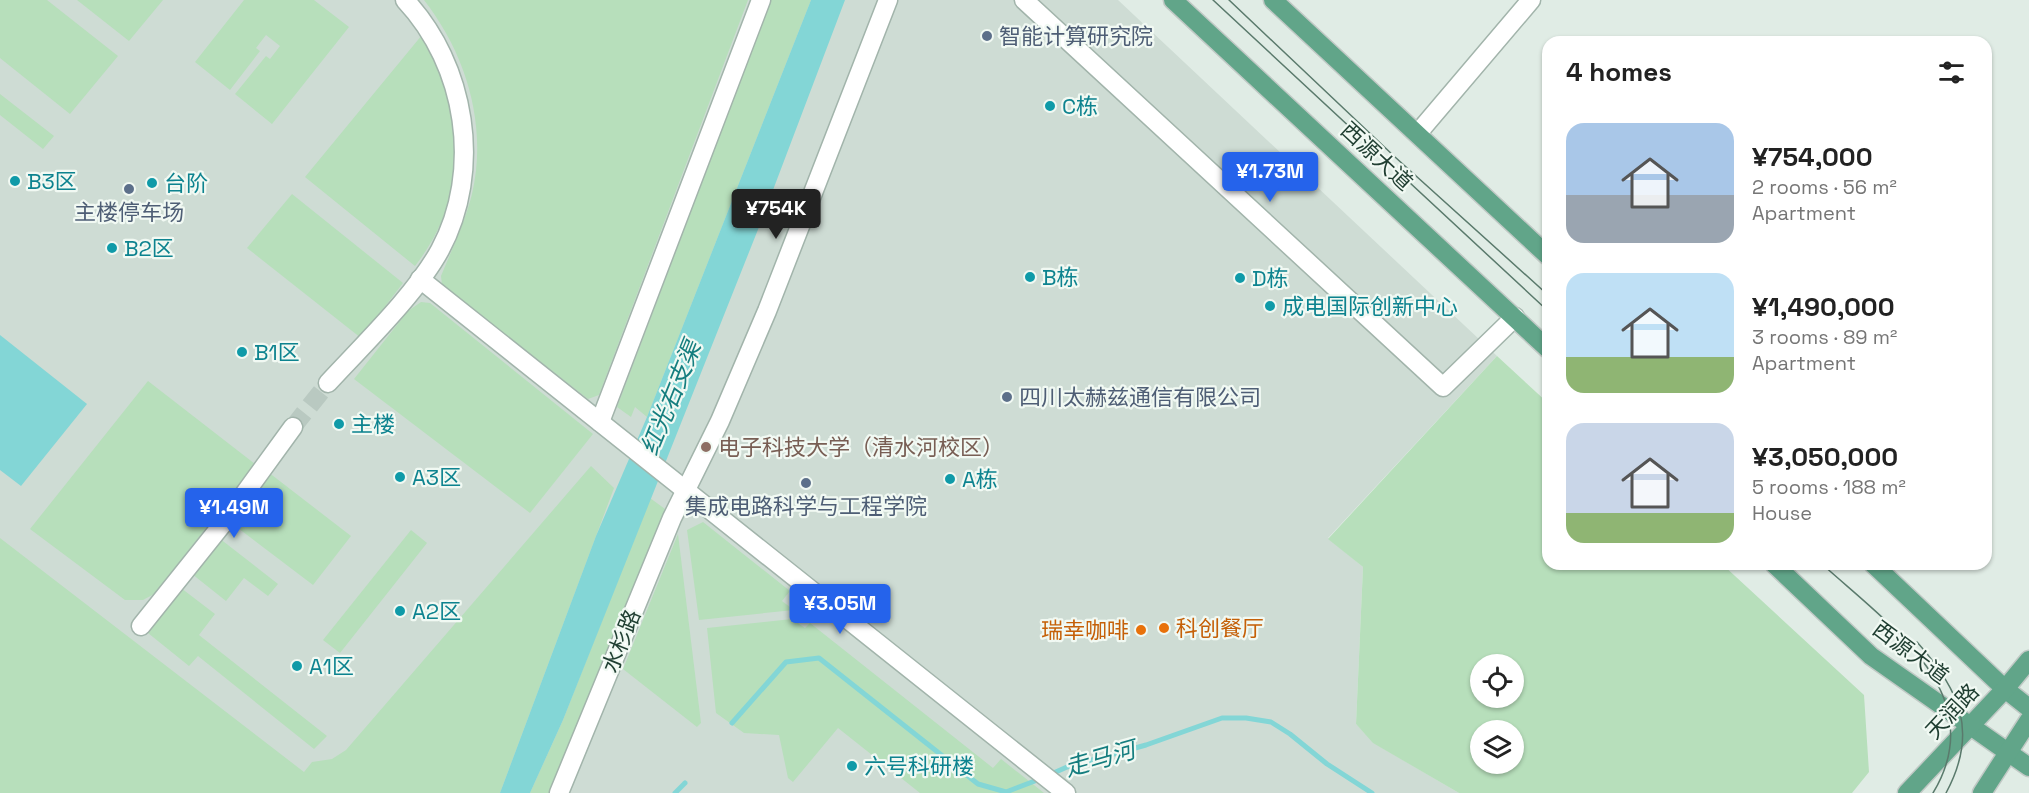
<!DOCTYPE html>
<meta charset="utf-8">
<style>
body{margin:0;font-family:"Space Grotesk","Noto Sans SC",sans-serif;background:#f2f2f2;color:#222;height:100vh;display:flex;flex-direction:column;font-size:22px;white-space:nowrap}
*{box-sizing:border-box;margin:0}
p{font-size:20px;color:#767676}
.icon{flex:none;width:33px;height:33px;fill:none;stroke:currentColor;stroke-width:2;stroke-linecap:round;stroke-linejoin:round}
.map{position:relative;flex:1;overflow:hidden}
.drawer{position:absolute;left:1542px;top:36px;width:450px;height:534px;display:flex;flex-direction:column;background:#fff;border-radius:18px;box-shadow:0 2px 4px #0004}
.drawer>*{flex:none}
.fabs{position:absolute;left:1470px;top:654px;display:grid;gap:12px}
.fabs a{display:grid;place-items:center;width:54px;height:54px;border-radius:50%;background:#fff;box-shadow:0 2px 4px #0004;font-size:30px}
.price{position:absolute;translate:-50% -51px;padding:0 14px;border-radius:6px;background:#2563eb;color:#fff;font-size:20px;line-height:39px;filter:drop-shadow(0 2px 3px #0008)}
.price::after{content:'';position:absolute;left:50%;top:36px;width:18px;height:14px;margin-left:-9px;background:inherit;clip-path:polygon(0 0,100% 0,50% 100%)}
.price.selected{background:#222;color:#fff}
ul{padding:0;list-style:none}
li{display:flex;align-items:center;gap:18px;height:150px;padding:0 24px}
li span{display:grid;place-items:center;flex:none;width:168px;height:120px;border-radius:18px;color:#555}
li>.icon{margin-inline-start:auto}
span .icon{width:72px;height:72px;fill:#fffc;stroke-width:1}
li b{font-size:26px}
h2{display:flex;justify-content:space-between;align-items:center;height:72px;padding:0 24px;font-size:26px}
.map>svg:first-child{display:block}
.built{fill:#cedcd4}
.green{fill:#b7dfbb;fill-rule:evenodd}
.water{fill:#83d6d6}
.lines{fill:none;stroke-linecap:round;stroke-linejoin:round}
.stream{stroke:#83d6d6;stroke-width:5}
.street-tunnel{stroke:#b9c9c1;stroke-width:18;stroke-dasharray:18 9;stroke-linecap:butt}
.street-casing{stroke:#a2b4ab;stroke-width:21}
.primary-casing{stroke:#c0c9c5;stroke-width:21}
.street{stroke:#fff;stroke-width:18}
.primary{stroke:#61a589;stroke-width:18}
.tram{stroke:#5a7a6c;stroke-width:1.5}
.service-dot{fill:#5c6f8a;stroke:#f1f9f3;stroke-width:2}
.culture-dot{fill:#0f9aa8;stroke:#f1f9f3;stroke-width:2}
.education-dot{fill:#8d6e63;stroke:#f1f9f3;stroke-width:2}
.food-dot{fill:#e8710a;stroke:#f1f9f3;stroke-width:2}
.labels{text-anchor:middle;stroke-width:4.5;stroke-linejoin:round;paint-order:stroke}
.service-label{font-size:22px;fill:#4e5e75;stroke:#f1f9f3;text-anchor:start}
.culture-label{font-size:22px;fill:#0d838f;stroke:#f1f9f3;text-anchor:start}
.street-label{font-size:22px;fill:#1f3e31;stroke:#f1f9f3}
.education-label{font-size:22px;fill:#785e54;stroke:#f1f9f3;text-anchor:start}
.food-label{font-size:22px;fill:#c56008;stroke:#f1f9f3;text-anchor:start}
.water-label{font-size:24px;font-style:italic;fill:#157e7f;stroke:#f1f9f3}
</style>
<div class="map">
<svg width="2029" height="793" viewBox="0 0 2029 793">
<rect width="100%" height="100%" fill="#e0ece5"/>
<!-- built -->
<polygon class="built" points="0,0 1118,0 1497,356 1328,538 1363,567 1356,724 1374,743 1459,793 0,793"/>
<!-- green -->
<g class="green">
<polygon points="0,0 47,0 118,56 70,114 0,58"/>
<polygon points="77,0 163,0 129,41"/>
<polygon points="244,0 314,0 349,27 272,124 235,94 266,56 270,59 280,46 266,35 256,48 260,51 230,90 195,62"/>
<path d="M424 0H748L599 395 588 399 442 285 441 276C452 249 465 222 472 194 488 125 466 54 424 0Z"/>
<polygon points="771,0 811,0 647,417 635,407 631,417 617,407"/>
<path d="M422 35C430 52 443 71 448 88 464 154 457 212 415 266L305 177Z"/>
<polygon points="0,94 54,136 43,149 0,115"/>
<polygon points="292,194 403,283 361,338 247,248"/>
<polygon points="421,302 430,303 593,434 530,513 354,379 408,311"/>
<path d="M1497 356 1548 403V564H1722L1864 695 1869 772 1852 793H1459L1373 743 1356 724 1363 567 1328 539ZM1480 664H1514V698H1480ZM1480 730H1514V764H1480Z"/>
<polygon points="148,381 255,464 156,593 143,600 125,600 30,529"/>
<polygon points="591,466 614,488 500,793 0,793 0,538 304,772 312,762 332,759 346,750"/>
<polygon points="268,472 351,536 313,585 230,522"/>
<polygon points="650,498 665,509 552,793 530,793 563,720"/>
<polygon points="703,522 790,591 782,601 794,610 699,620 687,530"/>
<polygon points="411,530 427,543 340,653 323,640"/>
<polygon points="678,534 701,723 697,727 623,669"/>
<polygon points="219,538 278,584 268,596 244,578 226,601 192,574"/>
<polygon points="181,588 215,614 199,635 327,736 314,749 198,656 189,666 148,633"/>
<polygon points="792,619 805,628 810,623 993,768 1001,759 1044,793 920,793 838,728 793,782 788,778 779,735 744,733 716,713 707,628"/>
</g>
<!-- water -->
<g class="water">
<polygon points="811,0 845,0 759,227 563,720 530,793 500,793 596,536 647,417"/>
<polygon points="0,335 87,404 21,486 0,470"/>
</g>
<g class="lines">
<!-- stream -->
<g class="stream">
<polyline points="732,723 786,662 819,658 978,784 1006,792 1040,779"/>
<polyline points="1049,775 1067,767 1146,745 1222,718 1246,718 1271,722 1290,734 1327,764 1372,793"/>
<polyline points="675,793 685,783"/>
</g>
<!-- street-tunnel -->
<polyline class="street-tunnel" points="293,427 328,383"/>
<!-- street casing -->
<g class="street-casing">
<g id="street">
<polyline points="1024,0 1443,387 1515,317"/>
<polyline points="1418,133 1531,0"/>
<polyline points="420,279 1066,793"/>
<path d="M328 383C363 345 416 294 440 250 483 170 466 65 405 0"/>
<polyline points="600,422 761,0"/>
<polyline points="141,626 221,526 293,427"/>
<polyline points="559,793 672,518 720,421 767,311 888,0"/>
</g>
</g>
<!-- primary casing -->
<g class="primary-casing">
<g id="primary">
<polyline points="1173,0 1548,349"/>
<polyline points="1273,0 1548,256"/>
<polyline points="1774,564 1871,656 2029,767"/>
<polyline points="1873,564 2005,689 2029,708"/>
<polyline points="1907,793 2005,689 2029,660"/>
<polyline points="1982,793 2029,720"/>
</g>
</g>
<!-- street -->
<use href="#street" class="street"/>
<!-- primary -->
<use href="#primary" class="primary"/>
<!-- tram -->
<g class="tram">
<polyline points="1213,0 1548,311"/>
<polyline points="1229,0 1395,157 1548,295"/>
<path d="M1822 564C1888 624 1993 694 1933 793"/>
<path d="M1917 642C1960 690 1979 732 1946 793"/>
</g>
</g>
<!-- markers -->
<g class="service-dot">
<circle cx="987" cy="36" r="6"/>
<circle cx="129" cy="189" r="6"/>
<circle cx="1007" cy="397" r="6"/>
<circle cx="806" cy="483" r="6"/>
</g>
<g class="culture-dot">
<circle cx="1050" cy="106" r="6"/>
<circle cx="15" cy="181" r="6"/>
<circle cx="152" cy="183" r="6"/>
<circle cx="112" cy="248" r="6"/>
<circle cx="1030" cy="277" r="6"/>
<circle cx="1240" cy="278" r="6"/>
<circle cx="1270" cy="306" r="6"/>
<circle cx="242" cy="352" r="6"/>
<circle cx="339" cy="424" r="6"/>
<circle cx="400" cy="477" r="6"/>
<circle cx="950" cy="479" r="6"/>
<circle cx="400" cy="611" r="6"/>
<circle cx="297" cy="666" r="6"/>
<circle cx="852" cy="766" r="6"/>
</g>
<circle class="education-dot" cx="706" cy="447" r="6"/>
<g class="food-dot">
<circle cx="1164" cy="628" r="6"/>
<circle cx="1141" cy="630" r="6"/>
</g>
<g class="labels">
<!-- service labels -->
<g class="service-label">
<text x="999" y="44">智能计算研究院</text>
<text x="129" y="220" text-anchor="middle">主楼停车场</text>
<text x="1019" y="405">四川太赫兹通信有限公司</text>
<text x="806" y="514" text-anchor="middle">集成电路科学与工程学院</text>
</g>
<!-- culture labels -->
<g class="culture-label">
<text x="1062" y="114">C栋</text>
<text x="27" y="189">B3区</text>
<text x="164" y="191">台阶</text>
<text x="124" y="256">B2区</text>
<text x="1042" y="285">B栋</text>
<text x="1252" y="286">D栋</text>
<text x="1282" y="314">成电国际创新中心</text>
<text x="254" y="360">B1区</text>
<text x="351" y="432">主楼</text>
<text x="412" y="485">A3区</text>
<text x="962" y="487">A栋</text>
<text x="412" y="619">A2区</text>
<text x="309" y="674">A1区</text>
<text x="864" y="774">六号科研楼</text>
</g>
<!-- street labels -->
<g class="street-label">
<text transform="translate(1377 156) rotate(43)" y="8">西源大道</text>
<text transform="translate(621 641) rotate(-68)" y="8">水杉路</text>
<text transform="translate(1911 652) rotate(37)" y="8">西源大道</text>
<text transform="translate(1952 711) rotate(-47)" y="8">天润路</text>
</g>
<!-- education labels -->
<g class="education-label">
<text x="718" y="455">电子科技大学（清水河校区）</text>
</g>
<!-- food labels -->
<g class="food-label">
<text x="1176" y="636">科创餐厅</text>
<text x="1129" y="638" text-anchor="end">瑞幸咖啡</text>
</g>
<!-- water labels -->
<g class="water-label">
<text transform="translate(671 398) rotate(-68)" y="8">红光右支渠</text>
<text transform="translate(1100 759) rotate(-16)" y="8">走马河</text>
</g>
</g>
</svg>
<div class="fabs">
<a><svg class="icon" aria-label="locate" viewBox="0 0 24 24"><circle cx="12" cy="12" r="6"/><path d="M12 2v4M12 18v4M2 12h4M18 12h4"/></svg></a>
<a><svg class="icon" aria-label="layers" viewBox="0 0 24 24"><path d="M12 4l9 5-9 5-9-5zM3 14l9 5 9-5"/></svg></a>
</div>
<b class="price" style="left:1270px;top:203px">¥1.73M</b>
<b class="price selected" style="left:776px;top:240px">¥754K</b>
<b class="price" style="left:234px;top:539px">¥1.49M</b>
<b class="price" style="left:840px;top:635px">¥3.05M</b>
<section class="drawer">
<h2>4 homes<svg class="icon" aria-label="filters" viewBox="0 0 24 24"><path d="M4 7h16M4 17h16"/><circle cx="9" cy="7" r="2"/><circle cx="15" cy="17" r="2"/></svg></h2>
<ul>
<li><span style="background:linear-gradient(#a9c7e8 60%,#9aa5b1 0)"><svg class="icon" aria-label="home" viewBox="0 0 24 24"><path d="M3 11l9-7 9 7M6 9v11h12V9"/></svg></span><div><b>¥754,000</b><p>2 rooms · 56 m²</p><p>Apartment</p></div></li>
<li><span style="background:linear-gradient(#bfe0f5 70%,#8fb573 0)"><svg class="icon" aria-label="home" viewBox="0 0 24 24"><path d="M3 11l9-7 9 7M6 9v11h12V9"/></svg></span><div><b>¥1,490,000</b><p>3 rooms · 89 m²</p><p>Apartment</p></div></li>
<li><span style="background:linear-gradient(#c9d6e8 75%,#8fb573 0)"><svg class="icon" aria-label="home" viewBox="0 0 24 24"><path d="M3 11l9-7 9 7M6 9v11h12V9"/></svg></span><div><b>¥3,050,000</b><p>5 rooms · 188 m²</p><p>House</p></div></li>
</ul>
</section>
</div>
